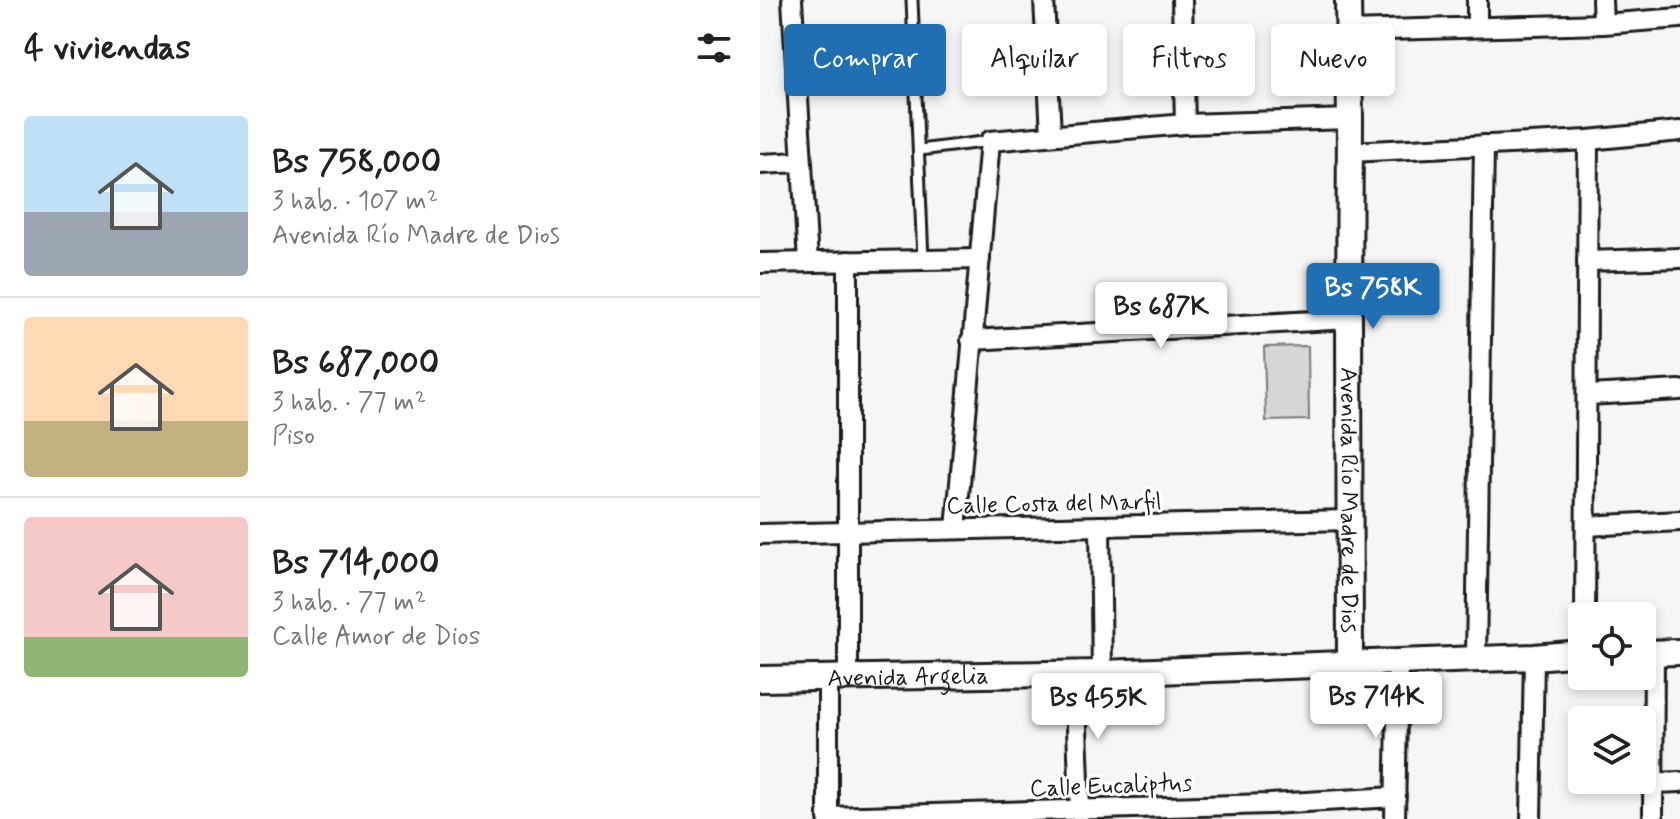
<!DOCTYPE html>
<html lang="es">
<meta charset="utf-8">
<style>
body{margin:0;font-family:Mynerve,sans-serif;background:#f6f6f6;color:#222;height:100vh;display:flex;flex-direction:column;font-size:30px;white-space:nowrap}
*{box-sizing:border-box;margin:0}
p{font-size:26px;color:#767676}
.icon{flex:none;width:44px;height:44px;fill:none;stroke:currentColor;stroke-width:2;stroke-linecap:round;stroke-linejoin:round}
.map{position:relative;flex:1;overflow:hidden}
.drawer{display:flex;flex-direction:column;background:#fff;width:760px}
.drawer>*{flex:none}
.top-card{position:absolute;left:24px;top:24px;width:760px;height:72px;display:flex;gap:16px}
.controls{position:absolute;left:808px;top:602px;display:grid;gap:16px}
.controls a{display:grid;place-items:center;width:88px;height:88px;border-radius:8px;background:#fff;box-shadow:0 4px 12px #0003;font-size:40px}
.price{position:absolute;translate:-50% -68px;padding:0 18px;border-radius:8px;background:#fff;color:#222;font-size:26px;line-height:52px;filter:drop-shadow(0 2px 4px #0008)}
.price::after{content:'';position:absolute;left:50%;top:48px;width:24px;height:18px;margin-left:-12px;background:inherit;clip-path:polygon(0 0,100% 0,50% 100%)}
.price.selected{background:#1f6fb2;color:#fff}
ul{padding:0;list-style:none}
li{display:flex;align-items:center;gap:24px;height:200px;padding:0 24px}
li+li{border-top:2px solid #e0e0e0}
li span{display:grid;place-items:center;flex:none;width:224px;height:160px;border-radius:8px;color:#555}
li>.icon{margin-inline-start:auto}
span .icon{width:96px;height:96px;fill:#fffc;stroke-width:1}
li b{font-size:34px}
h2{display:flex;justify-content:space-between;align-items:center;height:96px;padding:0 24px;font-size:34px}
.tag{padding:0 28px;border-radius:8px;background:#fff;box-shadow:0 4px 12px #0003;font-size:28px;line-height:72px}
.tag.selected{background:#1f6fb2;color:#fff}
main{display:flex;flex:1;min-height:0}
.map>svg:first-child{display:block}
.green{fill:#d6d6d6;stroke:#797979;stroke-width:2}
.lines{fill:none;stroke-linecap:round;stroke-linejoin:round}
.service-casing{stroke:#1c1c1c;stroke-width:15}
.minor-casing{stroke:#1c1c1c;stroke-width:24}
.tertiary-casing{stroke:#1c1c1c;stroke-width:30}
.service{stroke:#fff;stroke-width:9}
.minor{stroke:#fff;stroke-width:18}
.tertiary{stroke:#fff;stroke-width:24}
.labels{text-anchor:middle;stroke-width:6;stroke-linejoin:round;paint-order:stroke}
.street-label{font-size:24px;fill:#1c1c1c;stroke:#fff}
</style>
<main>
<section class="drawer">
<h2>4 viviendas<svg class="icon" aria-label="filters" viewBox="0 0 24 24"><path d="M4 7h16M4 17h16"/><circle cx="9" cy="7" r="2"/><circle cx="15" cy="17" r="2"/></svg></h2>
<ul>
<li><span style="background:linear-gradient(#bfe0f5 60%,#9aa5b1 0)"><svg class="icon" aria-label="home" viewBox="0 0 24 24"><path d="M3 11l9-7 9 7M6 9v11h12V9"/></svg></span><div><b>Bs 758,000</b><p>3 hab. · 107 m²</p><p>Avenida Río Madre de Dios</p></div></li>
<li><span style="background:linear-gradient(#ffd9b3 65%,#c2b280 0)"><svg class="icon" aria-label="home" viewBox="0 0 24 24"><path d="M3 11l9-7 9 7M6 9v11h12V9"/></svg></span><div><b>Bs 687,000</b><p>3 hab. · 77 m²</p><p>Piso</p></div></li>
<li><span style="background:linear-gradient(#f6c9c9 75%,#8fb573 0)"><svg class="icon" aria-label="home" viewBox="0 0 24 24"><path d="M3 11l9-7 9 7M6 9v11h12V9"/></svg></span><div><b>Bs 714,000</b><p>3 hab. · 77 m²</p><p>Calle Amor de Dios</p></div></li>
</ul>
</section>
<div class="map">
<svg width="920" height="819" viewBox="0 0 920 819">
<rect width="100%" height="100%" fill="#f6f6f6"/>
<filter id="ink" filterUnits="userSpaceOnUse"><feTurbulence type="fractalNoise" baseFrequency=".0125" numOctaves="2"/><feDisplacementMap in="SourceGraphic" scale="16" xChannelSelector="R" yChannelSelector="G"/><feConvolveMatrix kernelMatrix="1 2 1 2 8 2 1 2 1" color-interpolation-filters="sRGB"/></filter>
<g filter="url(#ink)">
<!-- green -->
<polygon class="green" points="548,346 549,420 506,421 504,347"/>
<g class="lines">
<!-- service casing -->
<g class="service-casing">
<g id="service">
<polyline points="152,0 163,260"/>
<polyline points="160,150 230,141"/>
</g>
</g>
<!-- minor casing -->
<g class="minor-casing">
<g id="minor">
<polyline points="32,0 48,262"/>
<polyline points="284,0 291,134"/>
<polyline points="422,0 425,124"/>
<polyline points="842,0 843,24"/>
<polyline points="717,27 717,0"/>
<polyline points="589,31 843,24 920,18"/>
<polyline points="590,152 828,140 920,131"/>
<polyline points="0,164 41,162"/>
<polyline points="88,261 88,677"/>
<polyline points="827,261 920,258"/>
<polyline points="0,263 220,259"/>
<polyline points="211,340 589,319"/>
<polyline points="828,395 920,390"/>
<polyline points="340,526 342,673"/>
<polyline points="826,526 920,521"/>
<polyline points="196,529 230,141 425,124 590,119"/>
<polyline points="0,534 590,520"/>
<polyline points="825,616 828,140"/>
<polyline points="716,658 724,145"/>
<polyline points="315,673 320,809"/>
<polyline points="894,783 920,782"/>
<polyline points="68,817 509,804 636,797"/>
<polyline points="68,819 68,678"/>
<polyline points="635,819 638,662"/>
<polyline points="771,819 774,657"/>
<polyline points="893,819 894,653"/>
</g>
</g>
<!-- tertiary casing -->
<g class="tertiary-casing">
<g id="tertiary">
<path id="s1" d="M588 0 590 119 589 319 590 663"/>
<polyline points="882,653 920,652"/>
<path id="s2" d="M0 679 342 673 774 657 822 653"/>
</g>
</g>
<!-- service -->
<use href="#service" class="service"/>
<!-- minor -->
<use href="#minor" class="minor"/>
<!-- tertiary -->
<use href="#tertiary" class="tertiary"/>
</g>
</g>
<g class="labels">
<!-- street labels -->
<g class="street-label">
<text dy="8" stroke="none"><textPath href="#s1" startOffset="500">Avenida Río Madre de Dios</textPath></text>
<text transform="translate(294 503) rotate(-1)" y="8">Calle Costa del Marfil</text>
<text dy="8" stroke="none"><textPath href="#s2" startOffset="148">Avenida Argelia</textPath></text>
<text transform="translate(351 785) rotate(-2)" y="8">Calle Eucaliptus</text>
</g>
</g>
</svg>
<div class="controls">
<a><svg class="icon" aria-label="locate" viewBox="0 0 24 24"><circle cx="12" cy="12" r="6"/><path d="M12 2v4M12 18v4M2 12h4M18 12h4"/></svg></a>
<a><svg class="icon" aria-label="layers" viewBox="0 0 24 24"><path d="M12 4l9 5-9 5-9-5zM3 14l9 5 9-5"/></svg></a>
</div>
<b class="price selected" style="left:613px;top:331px">Bs 758K</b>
<b class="price" style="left:401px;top:350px">Bs 687K</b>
<b class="price" style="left:616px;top:740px">Bs 714K</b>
<b class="price" style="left:338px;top:741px">Bs 455K</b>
<div class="top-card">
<a class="tag selected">Comprar</a>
<a class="tag">Alquilar</a>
<a class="tag">Filtros</a>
<a class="tag">Nuevo</a>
</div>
</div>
</main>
